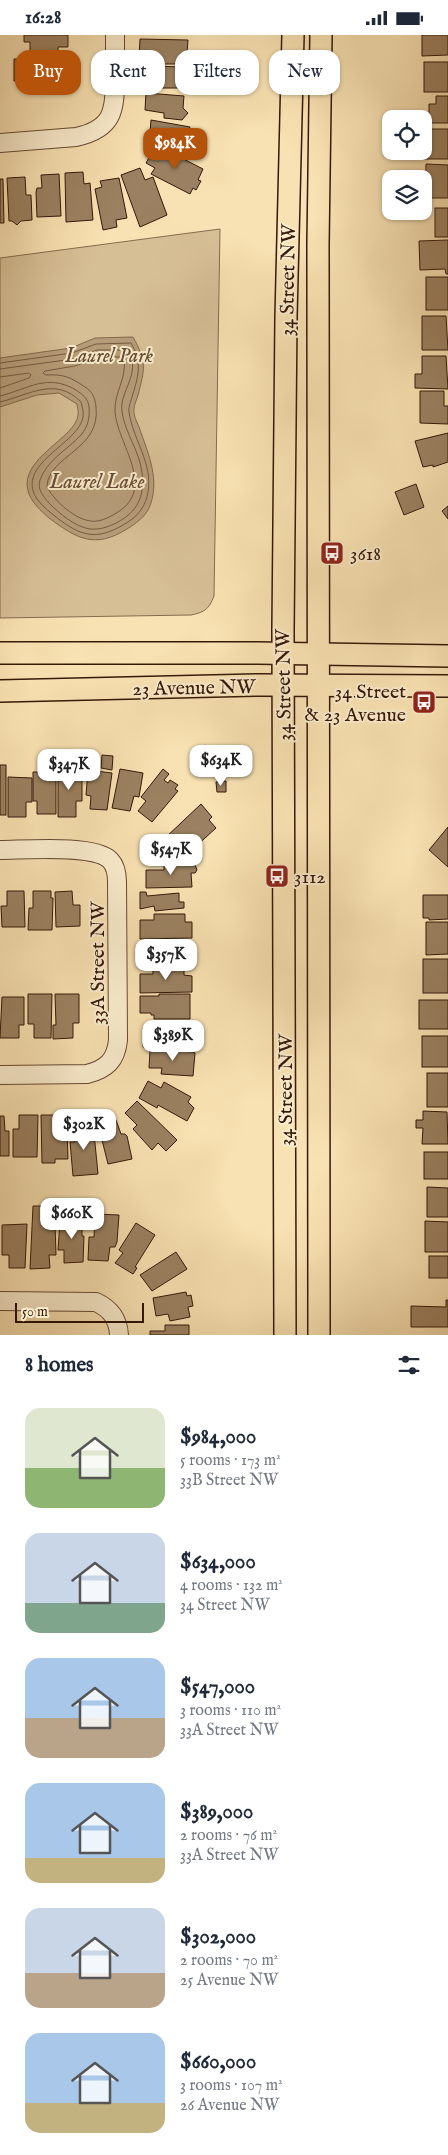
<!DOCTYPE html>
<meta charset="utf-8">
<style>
body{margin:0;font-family:"IM FELL English",serif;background:#f6f6f7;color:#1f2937;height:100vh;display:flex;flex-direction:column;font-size:19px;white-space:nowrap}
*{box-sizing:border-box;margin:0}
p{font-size:16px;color:#747a83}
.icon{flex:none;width:28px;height:28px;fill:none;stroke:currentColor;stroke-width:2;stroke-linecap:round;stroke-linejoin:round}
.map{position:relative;height:1300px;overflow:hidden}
.side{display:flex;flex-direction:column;background:#fff;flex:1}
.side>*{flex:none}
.hud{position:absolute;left:15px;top:15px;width:419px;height:45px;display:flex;gap:10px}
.tools{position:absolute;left:382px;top:75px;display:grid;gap:10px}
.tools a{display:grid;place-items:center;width:50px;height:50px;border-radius:10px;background:#fff;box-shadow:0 1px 4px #0004;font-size:25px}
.scale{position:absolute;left:15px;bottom:12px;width:129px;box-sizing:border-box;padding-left:5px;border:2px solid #361809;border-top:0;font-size:14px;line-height:18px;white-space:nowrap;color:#361809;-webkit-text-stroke:4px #faeccd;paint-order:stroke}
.price{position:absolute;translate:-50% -42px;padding:0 11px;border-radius:10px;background:#fff;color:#222;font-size:16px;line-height:32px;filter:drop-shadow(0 1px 2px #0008)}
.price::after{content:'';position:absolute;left:50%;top:30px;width:15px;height:11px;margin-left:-8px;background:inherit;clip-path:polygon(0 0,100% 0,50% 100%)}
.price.current{background:#b45309;color:#fff}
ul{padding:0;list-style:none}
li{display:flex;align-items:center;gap:15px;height:125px;padding:0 25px}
li span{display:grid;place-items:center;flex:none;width:140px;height:100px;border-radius:15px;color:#555}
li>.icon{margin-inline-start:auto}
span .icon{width:60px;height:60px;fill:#fffc;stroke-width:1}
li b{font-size:21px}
h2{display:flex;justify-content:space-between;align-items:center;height:60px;padding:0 25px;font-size:21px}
.tag{padding:0 18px;border-radius:15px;background:#fff;box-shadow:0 1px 4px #0004;font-size:18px;line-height:45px}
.tag.current{background:#b45309;color:#fff}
.status{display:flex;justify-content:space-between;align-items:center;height:35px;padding:0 25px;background:#fff;direction:ltr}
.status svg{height:14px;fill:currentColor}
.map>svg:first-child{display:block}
.green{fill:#d7bf95;stroke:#866c4f}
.water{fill:#b69d79;stroke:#83684c}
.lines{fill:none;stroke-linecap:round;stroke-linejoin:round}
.shore{stroke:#765a41;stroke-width:1}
.building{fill:#9b8161;stroke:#361809}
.minor-casing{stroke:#664a33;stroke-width:20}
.major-casing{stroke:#361809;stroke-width:24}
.minor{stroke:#faeccd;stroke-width:18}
.major{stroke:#f8e1b2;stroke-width:21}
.labels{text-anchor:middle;stroke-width:4;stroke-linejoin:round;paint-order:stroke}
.street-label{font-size:20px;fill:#361809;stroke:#faeccd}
.park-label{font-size:20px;font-style:italic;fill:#664a33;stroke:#faeccd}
.poi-label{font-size:20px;fill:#361809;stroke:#faeccd;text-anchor:start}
.water-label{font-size:21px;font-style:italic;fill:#694d36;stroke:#faeccd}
</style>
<div class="status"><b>16:28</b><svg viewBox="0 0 49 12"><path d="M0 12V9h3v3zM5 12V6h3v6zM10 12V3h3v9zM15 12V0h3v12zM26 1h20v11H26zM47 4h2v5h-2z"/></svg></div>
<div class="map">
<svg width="448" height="1300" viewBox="0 0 448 1300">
<rect width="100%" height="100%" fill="#f8e1b2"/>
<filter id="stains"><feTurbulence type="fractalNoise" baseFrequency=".004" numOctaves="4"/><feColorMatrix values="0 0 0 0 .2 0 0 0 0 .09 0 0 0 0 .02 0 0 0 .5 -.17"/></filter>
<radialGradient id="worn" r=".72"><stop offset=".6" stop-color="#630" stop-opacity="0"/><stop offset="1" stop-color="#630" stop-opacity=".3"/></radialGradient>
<!-- green -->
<path class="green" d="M220 194 214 561C209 574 205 577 191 580L0 583V223Z"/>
<!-- water -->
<path class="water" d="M133 302C147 327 145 333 138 360 137 364 134 370 134 374 133 380 137 387 139 392 148 418 161 446 149 473 145 482 135 489 127 494 95 514 77 504 49 483 41 476 31 467 28 456 19 423 76 403 78 380 79 377 77 372 77 369L59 358 37 360 0 372V323L71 313 95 303Z"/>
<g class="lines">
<!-- shore -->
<g class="shore">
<path d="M98 322H122L124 324C127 343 114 358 115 376 117 409 157 452 118 477 108 483 98 489 86 485 73 482 52 464 47 451 49 420 101 415 96 372 95 363 93 357 85 352 70 342 64 339 46 340L43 338 45 336 75 331Z"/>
<path d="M0 328 72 318 96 309 131 308C143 328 138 342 132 362 131 367 128 372 129 377 133 405 153 428 148 457 146 470 139 480 128 487 101 504 85 504 60 485 52 479 43 472 37 464 14 429 79 409 83 382 84 377 82 371 81 367 56 341 29 360 0 367"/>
<path d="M0 334 73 324 97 315H128C142 340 119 355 122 377 125 398 140 417 142 438 144 447 142 461 138 468 131 483 106 496 90 494 75 492 59 478 49 468 43 461 37 454 40 445 47 425 67 415 81 400 88 392 90 382 89 372 88 363 83 360 76 355 47 338 28 354 0 361"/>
<polyline points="0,342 29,338 31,340 29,343 0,353"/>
</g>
</g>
<!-- building -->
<g class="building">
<polygon points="24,0 68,0 68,12 58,12 58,19 30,19 30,7 24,7"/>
<polygon points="422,0 448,0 448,20 422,21"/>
<polygon points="140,4 188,5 187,18 181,18 181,29 156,29 156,22 139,22"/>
<polygon points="14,24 53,24 53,26 66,26 66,46 14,46"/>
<rect x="424" y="27" width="24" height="30"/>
<polygon points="155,31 181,32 180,42 184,42 184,53 141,53 141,34 155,34"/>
<polygon points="146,58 184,61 183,73 188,78 182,85 164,83 164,78 145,75"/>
<polygon points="436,61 448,61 448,88 429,88 429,69 436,69"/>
<rect x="402" y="76" width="19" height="8"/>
<polygon points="151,85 190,92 183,116 164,112 159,100 150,98"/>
<rect x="425" y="94" width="23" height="30"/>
<polygon points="156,110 203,134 198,145 201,146 196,155 193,153 190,159 151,139 155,133 146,128"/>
<polygon points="426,129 448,130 448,163 425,163"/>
<polygon points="140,133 145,145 153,142 167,180 140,192 121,140"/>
<polygon points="83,137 84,149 90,148 93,185 66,187 65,138"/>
<polygon points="59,139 61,181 37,182 36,157 37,153 42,153 41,140"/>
<polygon points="25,142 26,160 31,160 32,185 21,186 17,190 12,186 9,186 7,143"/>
<polygon points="119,143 127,183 116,185 117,192 103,195 95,154 102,152 100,146"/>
<polygon points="0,144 3,144 4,188 0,188"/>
<rect x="435" y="173" width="13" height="29"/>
<polygon points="448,205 448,239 446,239 445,234 420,235 419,206"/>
<rect x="426" y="242" width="22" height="33"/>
<polygon points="422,281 446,281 448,315 422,315"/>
<polygon points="422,321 446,321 448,354 415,353 415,339 422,339"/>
<polygon points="420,356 444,356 444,371 448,371 448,389 420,388"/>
<polygon points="448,398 448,427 433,432 433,430 423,432 415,406"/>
<polygon points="416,449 424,472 404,480 395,457"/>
<polygon points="448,471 448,484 442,476"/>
<polygon points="102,720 113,721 112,735 101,733"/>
<polygon points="40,729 56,729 56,779 37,779 37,766 33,766 33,737 40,737"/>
<rect x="0" y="730" width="6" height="50"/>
<polygon points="58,732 82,732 82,766 76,766 76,782 58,782"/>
<polygon points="120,734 143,738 139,762 134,761 130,776 112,773"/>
<polygon points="163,734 169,739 164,745 168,748 170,745 178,750 175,754 178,756 152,787 138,776 146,766 141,762"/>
<polygon points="88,735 112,738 107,775 90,774 91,761 86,760"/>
<polygon points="8,742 32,743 32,767 26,767 26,782 8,782"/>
<polygon points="226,746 226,757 217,757 216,747"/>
<polygon points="201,769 212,782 209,785 216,793 194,813 188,812 186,809 176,817 164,804"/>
<polygon points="448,792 448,832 429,815"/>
<polygon points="194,827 197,835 195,838 191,838 192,852 146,853 146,835 164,835 164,828"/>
<polygon points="7,856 24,856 25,892 2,892 1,871 7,871"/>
<polygon points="33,856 51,856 51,863 53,863 52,895 28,895 29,873 33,873"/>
<polygon points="72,856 73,870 80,870 80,891 56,892 55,857"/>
<polygon points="140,857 146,857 147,861 179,858 179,867 184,867 184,873 155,876 154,871 140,874"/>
<polygon points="423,860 448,860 448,884 429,885 429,883 423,883"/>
<polygon points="154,879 185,879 185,887 192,887 192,903 140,904 140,885 154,885"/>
<polygon points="426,887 448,887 448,919 426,920"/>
<polygon points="153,905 182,905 182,928 154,930 154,926 141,926 140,908 153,907"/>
<rect x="423" y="924" width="25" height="34"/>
<polygon points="153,933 184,933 184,940 192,941 192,957 140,958 140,939 153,939"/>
<polygon points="28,959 52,959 51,1003 34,1003 34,989 28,989"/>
<polygon points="55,959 79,959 79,988 73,988 73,1003 53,1004 53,990 56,990"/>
<polygon points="159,959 190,959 190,984 154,984 154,980 151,980 151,978 140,978 140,961 159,961"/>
<polygon points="2,962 24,962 24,990 19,990 19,1003 0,1003"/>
<rect x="419" y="965" width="29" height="29"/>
<polygon points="157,987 187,988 187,994 195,995 195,1011 143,1012 143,993 157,993"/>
<rect x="422" y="1001" width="26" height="31"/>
<polygon points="155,1014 193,1017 195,1018 193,1041 161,1039 162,1033 149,1033 150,1015"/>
<rect x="427" y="1038" width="21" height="34"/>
<polygon points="148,1046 161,1053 164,1047 191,1062 188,1067 194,1073 187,1086 158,1070 157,1073 139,1063"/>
<polygon points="137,1066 177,1105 166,1116 158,1108 152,1115 133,1094 137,1090 125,1078"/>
<polygon points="423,1076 447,1077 448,1109 422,1109 423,1093 416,1093 416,1085 423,1085"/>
<polygon points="19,1080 38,1080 37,1122 13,1122 13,1094 19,1094"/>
<polygon points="41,1080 61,1080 61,1095 67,1095 68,1124 55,1124 55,1128 42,1128"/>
<polygon points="0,1081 4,1081 5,1096 9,1096 9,1121 0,1121"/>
<polygon points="116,1085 121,1099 125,1099 127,1101 132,1124 108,1129 98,1089"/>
<polygon points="93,1088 98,1139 73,1141 70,1107 75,1107 74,1089"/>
<rect x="424" y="1117" width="24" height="27"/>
<polygon points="427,1152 448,1153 448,1182 427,1182"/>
<polygon points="33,1171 41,1171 41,1181 47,1181 48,1190 55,1189 56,1220 49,1220 50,1233 30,1234"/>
<polygon points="95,1179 119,1180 117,1207 115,1212 110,1212 108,1226 88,1225 89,1202 94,1202"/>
<polygon points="68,1182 80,1182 80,1188 82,1188 82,1201 84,1201 83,1227 64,1228 64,1215 58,1215 60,1187 68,1186"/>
<polygon points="425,1186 448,1187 448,1217 425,1217"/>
<polygon points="136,1188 155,1200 135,1232 137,1233 133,1239 115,1228 123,1218 119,1215"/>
<polygon points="27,1189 25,1233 9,1233 9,1220 2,1220 2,1190"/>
<polygon points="176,1217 187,1234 152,1256 140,1240"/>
<rect x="429" y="1221" width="19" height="22"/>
<polygon points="186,1257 187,1261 191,1260 193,1271 188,1272 190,1282 170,1286 168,1279 156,1281 153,1263"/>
<polygon points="446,1265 448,1265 448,1292 411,1292 411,1271 446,1272"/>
<polygon points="165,1290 189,1290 189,1300 150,1300 150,1296 165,1296"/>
</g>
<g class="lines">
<!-- minor casing -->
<g class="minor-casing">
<g id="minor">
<path d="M0 108 76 102C113 94 115 76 115 43 115 28 115 14 115 0"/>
<path d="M0 815C24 815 94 809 110 825 116 831 117 840 117 847L118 1005C116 1025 107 1034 87 1039L0 1040"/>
<path d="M0 1266 96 1267C111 1274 118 1284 119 1300"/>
</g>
</g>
<!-- major casing -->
<g class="major-casing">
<g id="major">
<polyline points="0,618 257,618 448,621"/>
<polyline points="0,656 258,650 448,651"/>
<polyline points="285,1300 283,595 286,282 293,0"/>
<polyline points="319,1300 318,209 321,0"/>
</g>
</g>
<!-- minor -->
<use href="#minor" class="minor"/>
<!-- major -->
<use href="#major" class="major"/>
</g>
<!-- icons -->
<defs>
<g id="bus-square" transform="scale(1.25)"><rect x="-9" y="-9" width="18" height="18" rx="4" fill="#8f2418" stroke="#faeccd"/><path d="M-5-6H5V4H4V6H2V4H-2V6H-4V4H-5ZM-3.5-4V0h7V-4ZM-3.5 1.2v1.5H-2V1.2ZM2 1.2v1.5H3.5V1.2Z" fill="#fff"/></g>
</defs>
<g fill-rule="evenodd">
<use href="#bus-square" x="332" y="518"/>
<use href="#bus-square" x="424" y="667"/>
<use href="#bus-square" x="277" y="841"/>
</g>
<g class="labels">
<!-- street labels -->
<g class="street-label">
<text transform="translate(287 245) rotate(-89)" y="7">34 Street NW</text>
<text transform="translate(283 650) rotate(-91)" y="7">34 Street NW</text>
<text transform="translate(194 652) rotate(-1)" y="7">23 Avenue NW</text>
<text transform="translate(97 928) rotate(-90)" y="7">33A Street NW</text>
<text transform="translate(285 1055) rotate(-90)" y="7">34 Street NW</text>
</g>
<!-- park labels -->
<g class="park-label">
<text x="109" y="327">Laurel Park</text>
</g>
<!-- poi labels -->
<g class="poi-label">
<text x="350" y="525">3618</text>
<text x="406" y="663" text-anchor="end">34 Street<tspan x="406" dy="23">&amp; 23 Avenue</tspan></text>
<text x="294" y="848">3112</text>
</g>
<!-- water labels -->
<g class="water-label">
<text x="97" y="453">Laurel Lake</text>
</g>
</g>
<rect width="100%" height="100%" filter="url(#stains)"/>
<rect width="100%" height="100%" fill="url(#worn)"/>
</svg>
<div class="tools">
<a><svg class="icon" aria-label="locate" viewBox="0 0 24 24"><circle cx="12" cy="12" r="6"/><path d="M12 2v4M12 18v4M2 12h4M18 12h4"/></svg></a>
<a><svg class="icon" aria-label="layers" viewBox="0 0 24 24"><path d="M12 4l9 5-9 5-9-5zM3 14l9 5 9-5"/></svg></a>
</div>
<div class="scale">50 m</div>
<b class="price current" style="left:175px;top:135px">$984K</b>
<b class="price" style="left:221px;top:752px">$634K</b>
<b class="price" style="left:69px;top:756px">$347K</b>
<b class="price" style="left:171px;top:841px">$547K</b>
<b class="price" style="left:166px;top:946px">$357K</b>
<b class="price" style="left:173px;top:1027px">$389K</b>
<b class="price" style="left:84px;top:1116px">$302K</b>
<b class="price" style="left:72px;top:1205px">$660K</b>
<div class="hud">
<a class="tag current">Buy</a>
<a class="tag">Rent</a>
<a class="tag">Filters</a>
<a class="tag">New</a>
</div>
</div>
<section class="side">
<h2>8 homes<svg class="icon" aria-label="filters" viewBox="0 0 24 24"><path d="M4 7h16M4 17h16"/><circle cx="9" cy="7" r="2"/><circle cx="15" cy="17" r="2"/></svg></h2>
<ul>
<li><span style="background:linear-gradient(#dfe7d0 60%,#8fb573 0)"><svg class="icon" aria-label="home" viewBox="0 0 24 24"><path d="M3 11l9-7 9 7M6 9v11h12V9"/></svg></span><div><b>$984,000</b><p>5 rooms · 173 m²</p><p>33B Street NW</p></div></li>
<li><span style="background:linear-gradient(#c9d6e8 70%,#7fa58c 0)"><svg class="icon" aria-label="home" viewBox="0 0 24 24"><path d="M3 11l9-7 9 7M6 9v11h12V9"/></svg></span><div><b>$634,000</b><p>4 rooms · 132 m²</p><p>34 Street NW</p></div></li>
<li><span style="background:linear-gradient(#a9c7e8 60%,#b9a48a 0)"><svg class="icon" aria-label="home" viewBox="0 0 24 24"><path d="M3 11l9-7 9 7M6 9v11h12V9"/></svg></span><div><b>$547,000</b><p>3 rooms · 110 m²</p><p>33A Street NW</p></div></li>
<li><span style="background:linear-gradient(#a9c7e8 75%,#c2b280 0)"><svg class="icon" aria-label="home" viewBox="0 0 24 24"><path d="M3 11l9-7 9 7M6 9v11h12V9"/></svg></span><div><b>$389,000</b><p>2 rooms · 76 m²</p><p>33A Street NW</p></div></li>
<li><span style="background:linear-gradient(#c9d6e8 65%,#b9a48a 0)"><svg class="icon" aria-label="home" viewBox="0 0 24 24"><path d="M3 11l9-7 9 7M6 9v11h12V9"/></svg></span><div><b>$302,000</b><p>2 rooms · 70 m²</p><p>25 Avenue NW</p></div></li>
<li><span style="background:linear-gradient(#a9c7e8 70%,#c2b280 0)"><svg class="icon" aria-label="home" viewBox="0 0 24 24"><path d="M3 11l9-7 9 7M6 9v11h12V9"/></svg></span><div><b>$660,000</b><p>3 rooms · 107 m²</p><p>26 Avenue NW</p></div></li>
</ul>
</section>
